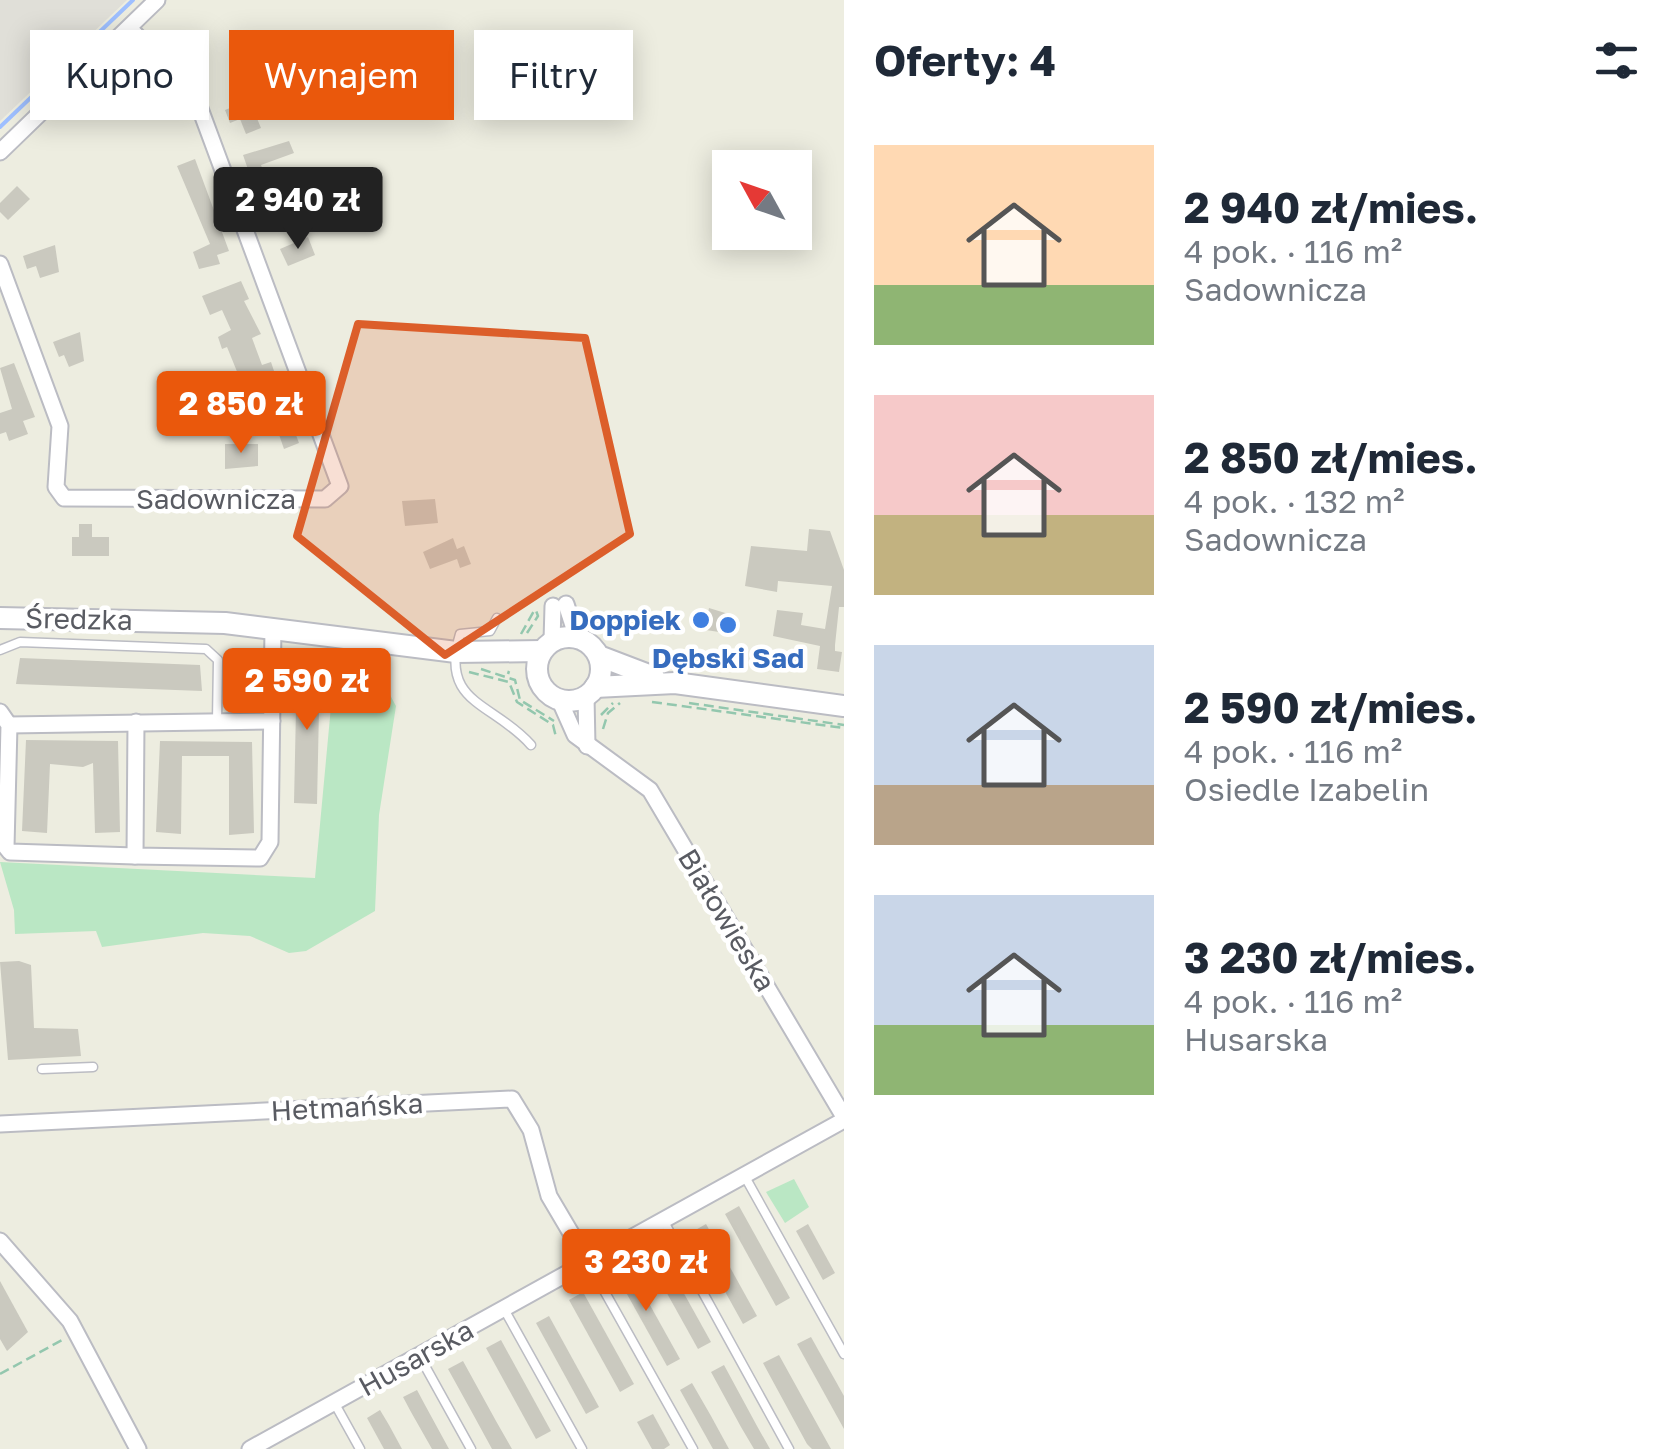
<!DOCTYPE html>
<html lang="pl">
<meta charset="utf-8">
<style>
body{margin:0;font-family:"Golos Text",sans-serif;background:#f6f6f7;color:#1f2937;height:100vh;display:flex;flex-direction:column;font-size:38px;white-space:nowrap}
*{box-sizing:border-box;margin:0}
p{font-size:32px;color:#747a83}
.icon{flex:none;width:55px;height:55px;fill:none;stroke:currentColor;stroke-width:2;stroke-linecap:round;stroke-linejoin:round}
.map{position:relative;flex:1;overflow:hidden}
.side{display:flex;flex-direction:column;background:#fff;width:830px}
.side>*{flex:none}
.top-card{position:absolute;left:30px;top:30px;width:662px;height:90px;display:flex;gap:20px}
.needle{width:65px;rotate:310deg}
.fabs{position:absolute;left:712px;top:150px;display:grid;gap:20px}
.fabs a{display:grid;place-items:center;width:100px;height:100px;border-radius:0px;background:#fff;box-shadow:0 5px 25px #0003;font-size:50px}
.price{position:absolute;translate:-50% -85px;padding:0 22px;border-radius:10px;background:#ea580c;color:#fff;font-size:32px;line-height:65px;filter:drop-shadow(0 2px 5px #0008)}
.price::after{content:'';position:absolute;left:50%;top:60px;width:30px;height:22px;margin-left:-15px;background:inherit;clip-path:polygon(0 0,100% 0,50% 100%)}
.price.active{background:#222;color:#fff}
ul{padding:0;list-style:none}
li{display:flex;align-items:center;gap:30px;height:250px;padding:0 30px}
li span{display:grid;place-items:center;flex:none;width:280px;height:200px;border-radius:0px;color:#555}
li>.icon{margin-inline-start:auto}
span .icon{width:120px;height:120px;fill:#fffc;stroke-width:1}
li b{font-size:42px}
h2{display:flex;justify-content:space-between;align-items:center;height:120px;padding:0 30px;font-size:42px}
.pill{padding:0 35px;border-radius:0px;background:#fff;box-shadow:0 5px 25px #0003;font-size:35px;line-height:90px}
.pill.active{background:#ea580c;color:#fff}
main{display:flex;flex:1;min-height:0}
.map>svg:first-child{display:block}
.industrial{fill:#e0dfd8}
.green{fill:#bae7c4}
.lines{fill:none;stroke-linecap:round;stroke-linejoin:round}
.stream{stroke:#9ebfff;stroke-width:4}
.building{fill:#cac9bf}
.service-casing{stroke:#bbbcc3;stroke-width:11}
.minor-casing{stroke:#bbbcc3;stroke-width:19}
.tertiary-casing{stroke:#bbbcc3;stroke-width:24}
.path{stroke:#93c7ae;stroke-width:2.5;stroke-dasharray:10 5;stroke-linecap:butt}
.service{stroke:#fff;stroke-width:8}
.minor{stroke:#fff;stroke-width:15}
.tertiary{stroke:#fff;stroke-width:20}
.marked{fill:#dc5e2a;fill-opacity:0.2;stroke:#dc5e2a;stroke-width:8;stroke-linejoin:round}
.shop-dot{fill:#3f7fe0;stroke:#fff;stroke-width:4}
.labels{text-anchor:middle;stroke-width:9;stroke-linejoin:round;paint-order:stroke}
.street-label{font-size:28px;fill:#595b62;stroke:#fff}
.shop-label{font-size:28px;font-weight:bold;fill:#366cbe;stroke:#fff;text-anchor:end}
</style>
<main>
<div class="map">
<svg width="844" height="1449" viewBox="0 0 844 1449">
<rect width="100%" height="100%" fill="#edede0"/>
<!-- industrial -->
<polygon class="industrial" points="0,0 127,0 0,121"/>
<!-- green -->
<g class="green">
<polygon points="336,653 363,657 373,694 390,695 396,706 379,815 375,911 306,951 289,953 250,936 203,933 102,947 96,931 15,934 14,910 0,862 315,878"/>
<polygon points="794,1179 809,1207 785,1223 766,1192"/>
</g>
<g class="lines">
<!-- stream -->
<polyline class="stream" points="0,127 133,0"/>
</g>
<!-- building -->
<g class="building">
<polygon points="142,65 155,78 150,82 166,99 143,120 126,102 108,120 96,107"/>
<polygon points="262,95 268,111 256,116 261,128 246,134 240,119 230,123 225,110"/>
<polygon points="289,141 294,153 261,165 271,192 284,188 291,205 285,208 289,216 267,224 243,155"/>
<polygon points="195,159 229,251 217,255 220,264 199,269 193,252 210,244 177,166"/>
<polygon points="17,186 30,199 8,220 0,212 0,203"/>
<polygon points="308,237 315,255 288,266 280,249"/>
<polygon points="55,245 59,272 40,278 36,266 27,269 23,256"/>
<polygon points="241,281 249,299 244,301 261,334 252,338 262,365 271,362 275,374 257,381 258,390 244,395 242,390 233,393 227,378 238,374 227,347 222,349 218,337 231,330 222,310 210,315 202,296"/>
<polygon points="80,332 84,361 69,367 64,355 59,357 53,342"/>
<polygon points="14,363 35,417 23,421 28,434 9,441 6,432 0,434 0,413 12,409 0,368"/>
<polygon points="288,414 299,443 284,449 274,420"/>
<polygon points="225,444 258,444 258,466 225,469"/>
<polygon points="435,499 438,523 405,526 402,501"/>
<polygon points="79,524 92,524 92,537 109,537 109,556 72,556 72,537 79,537"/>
<polygon points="809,529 830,531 844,570 844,607 839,607 835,645 835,651 842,652 839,672 817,669 820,646 773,636 777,610 803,613 801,625 825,629 832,586 778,581 777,592 745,586 751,546 807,551"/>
<polygon points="453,538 457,549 464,546 471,564 460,568 457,559 430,569 423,552"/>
<polygon points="709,608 735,616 732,634 693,628 696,611 708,613"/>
<polygon points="20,658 200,665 202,691 16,684"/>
<polygon points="297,662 320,662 317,804 294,803"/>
<polygon points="26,740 118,741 120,832 95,833 93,763 83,767 50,764 47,833 22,831"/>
<polygon points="160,741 252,742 254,833 229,835 229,756 182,756 181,834 156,832"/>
<polygon points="19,961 31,965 34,1028 78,1029 81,1056 8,1060 0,962"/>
<polygon points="739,1206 790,1298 776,1306 725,1214"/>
<polygon points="706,1224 757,1316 743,1324 692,1232"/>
<polygon points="808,1224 835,1273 823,1280 796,1231"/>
<polygon points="657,1245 711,1342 698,1349 644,1252"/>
<polygon points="626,1262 680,1359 667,1366 613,1269"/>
<polygon points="0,1281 28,1332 7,1351 0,1339"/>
<polygon points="583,1292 634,1384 620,1392 569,1300"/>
<polygon points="549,1316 599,1407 586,1414 536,1323"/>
<polygon points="811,1337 844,1396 844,1429 797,1344"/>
<polygon points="501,1340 551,1431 536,1439 486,1348"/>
<polygon points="779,1355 821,1431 831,1449 812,1449 807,1444 770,1376 763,1363"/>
<polygon points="463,1361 496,1421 512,1449 492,1449 474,1416 448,1369"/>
<polygon points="724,1365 757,1426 770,1449 754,1449 741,1427 711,1372"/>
<polygon points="692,1383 711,1416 729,1449 713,1449 680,1390"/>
<polygon points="417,1390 425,1405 449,1449 432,1449 411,1412 403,1397"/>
<polygon points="380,1410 389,1425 402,1449 384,1449 367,1418"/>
<polygon points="653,1414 670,1445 664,1449 652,1449 637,1422"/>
</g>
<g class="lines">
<!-- service casing -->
<g class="service-casing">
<g id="service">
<path d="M497 618 490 631 460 634C439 704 493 702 531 745"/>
<polyline points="0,650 20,642 206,649 218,660 217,721"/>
<polyline points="42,1069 93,1067"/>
<polyline points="744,1175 844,1354"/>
<polyline points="663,1220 789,1449"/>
<polyline points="588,1262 693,1449"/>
<polyline points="504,1309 582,1449"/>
<polyline points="420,1357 471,1449"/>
<polyline points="335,1404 360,1449"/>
</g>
</g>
<!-- minor casing -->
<g class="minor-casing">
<g id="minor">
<polyline points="0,152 157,0"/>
<polyline points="0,264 60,426 56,487 64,498 325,499 340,486 195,95 129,28"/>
<polyline points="566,604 577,638"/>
<polyline points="552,641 553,606"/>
<polyline points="586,696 587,746"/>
<polyline points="559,699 575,735 650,790 844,1117"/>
<polyline points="0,712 9,725 6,847 10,852 135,856"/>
<polyline points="136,722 135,856 260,858 270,842 273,628"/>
<polyline points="9,725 272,721"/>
<polyline points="0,1124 512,1099 531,1130 549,1196 588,1262"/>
<polyline points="0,1241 70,1321 138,1449"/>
<polyline points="250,1449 844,1120"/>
</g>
</g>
<!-- tertiary casing -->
<g class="tertiary-casing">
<g id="tertiary">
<polyline points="0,618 225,623 456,652 542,651"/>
<circle cx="569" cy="669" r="32"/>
<polyline points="599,656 654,677"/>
<polyline points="595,687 675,683 844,706"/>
</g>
</g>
<!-- path -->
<g class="path">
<polyline points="527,633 538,616 535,608"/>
<polyline points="521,634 534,611"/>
<polyline points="481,669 515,680 520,700 554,721"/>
<polyline points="469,672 509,682 517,702 553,725 556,737"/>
<polyline points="508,674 509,671"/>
<polyline points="652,702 844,728"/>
<polyline points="689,703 844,725"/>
<polyline points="601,715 613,703"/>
<polyline points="603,729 608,713 620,703"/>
<polyline points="0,1374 64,1339"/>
</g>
<!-- service -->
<use href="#service" class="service"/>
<!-- minor -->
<use href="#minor" class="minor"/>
<!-- tertiary -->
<use href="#tertiary" class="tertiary"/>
</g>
<!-- marked area -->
<path class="marked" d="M358 324 585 338 630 534 445 655 297 536Z"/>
<!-- markers -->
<g class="shop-dot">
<circle cx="701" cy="620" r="10"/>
<circle cx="728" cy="625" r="10"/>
</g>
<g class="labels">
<!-- street labels -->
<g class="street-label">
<text x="216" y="509">Sadownicza</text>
<text transform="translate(79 619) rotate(1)" y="10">Średzka</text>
<text transform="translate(727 920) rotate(59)" y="10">Białowieska</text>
<text transform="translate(347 1107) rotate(-3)" y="10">Hetmańska</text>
<text transform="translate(416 1358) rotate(-29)" y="10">Husarska</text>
</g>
<!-- shop labels -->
<g class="shop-label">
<text x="681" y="630">Doppiek</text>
<text x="728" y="668" text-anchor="middle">Dębski Sad</text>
</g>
</g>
</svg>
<div class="fabs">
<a><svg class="needle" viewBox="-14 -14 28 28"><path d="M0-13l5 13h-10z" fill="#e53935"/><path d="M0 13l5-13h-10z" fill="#747a83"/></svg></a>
</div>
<b class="price active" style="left:298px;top:252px">2 940 zł</b>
<b class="price" style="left:241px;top:456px">2 850 zł</b>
<b class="price" style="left:307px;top:733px">2 590 zł</b>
<b class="price" style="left:646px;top:1314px">3 230 zł</b>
<div class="top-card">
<a class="pill">Kupno</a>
<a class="pill active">Wynajem</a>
<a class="pill">Filtry</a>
</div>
</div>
<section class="side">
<h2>Oferty: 4<svg class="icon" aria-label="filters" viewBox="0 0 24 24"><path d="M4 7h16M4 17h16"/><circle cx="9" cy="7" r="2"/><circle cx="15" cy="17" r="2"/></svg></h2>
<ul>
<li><span style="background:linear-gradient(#ffd9b3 70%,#8fb573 0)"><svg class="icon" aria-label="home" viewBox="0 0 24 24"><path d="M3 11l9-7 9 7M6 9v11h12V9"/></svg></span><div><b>2 940 zł/mies.</b><p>4 pok. · 116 m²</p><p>Sadownicza</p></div></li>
<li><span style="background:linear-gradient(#f6c9c9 60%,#c2b280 0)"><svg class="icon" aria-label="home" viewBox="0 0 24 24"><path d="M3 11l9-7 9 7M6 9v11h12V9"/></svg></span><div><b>2 850 zł/mies.</b><p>4 pok. · 132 m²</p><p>Sadownicza</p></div></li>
<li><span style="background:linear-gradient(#c9d6e8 70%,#b9a48a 0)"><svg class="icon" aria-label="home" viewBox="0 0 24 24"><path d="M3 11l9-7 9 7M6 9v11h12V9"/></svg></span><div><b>2 590 zł/mies.</b><p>4 pok. · 116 m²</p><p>Osiedle Izabelin</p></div></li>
<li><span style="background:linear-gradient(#c9d6e8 65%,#8fb573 0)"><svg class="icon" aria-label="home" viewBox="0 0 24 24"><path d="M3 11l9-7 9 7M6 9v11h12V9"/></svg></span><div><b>3 230 zł/mies.</b><p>4 pok. · 116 m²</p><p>Husarska</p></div></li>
</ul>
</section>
</main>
